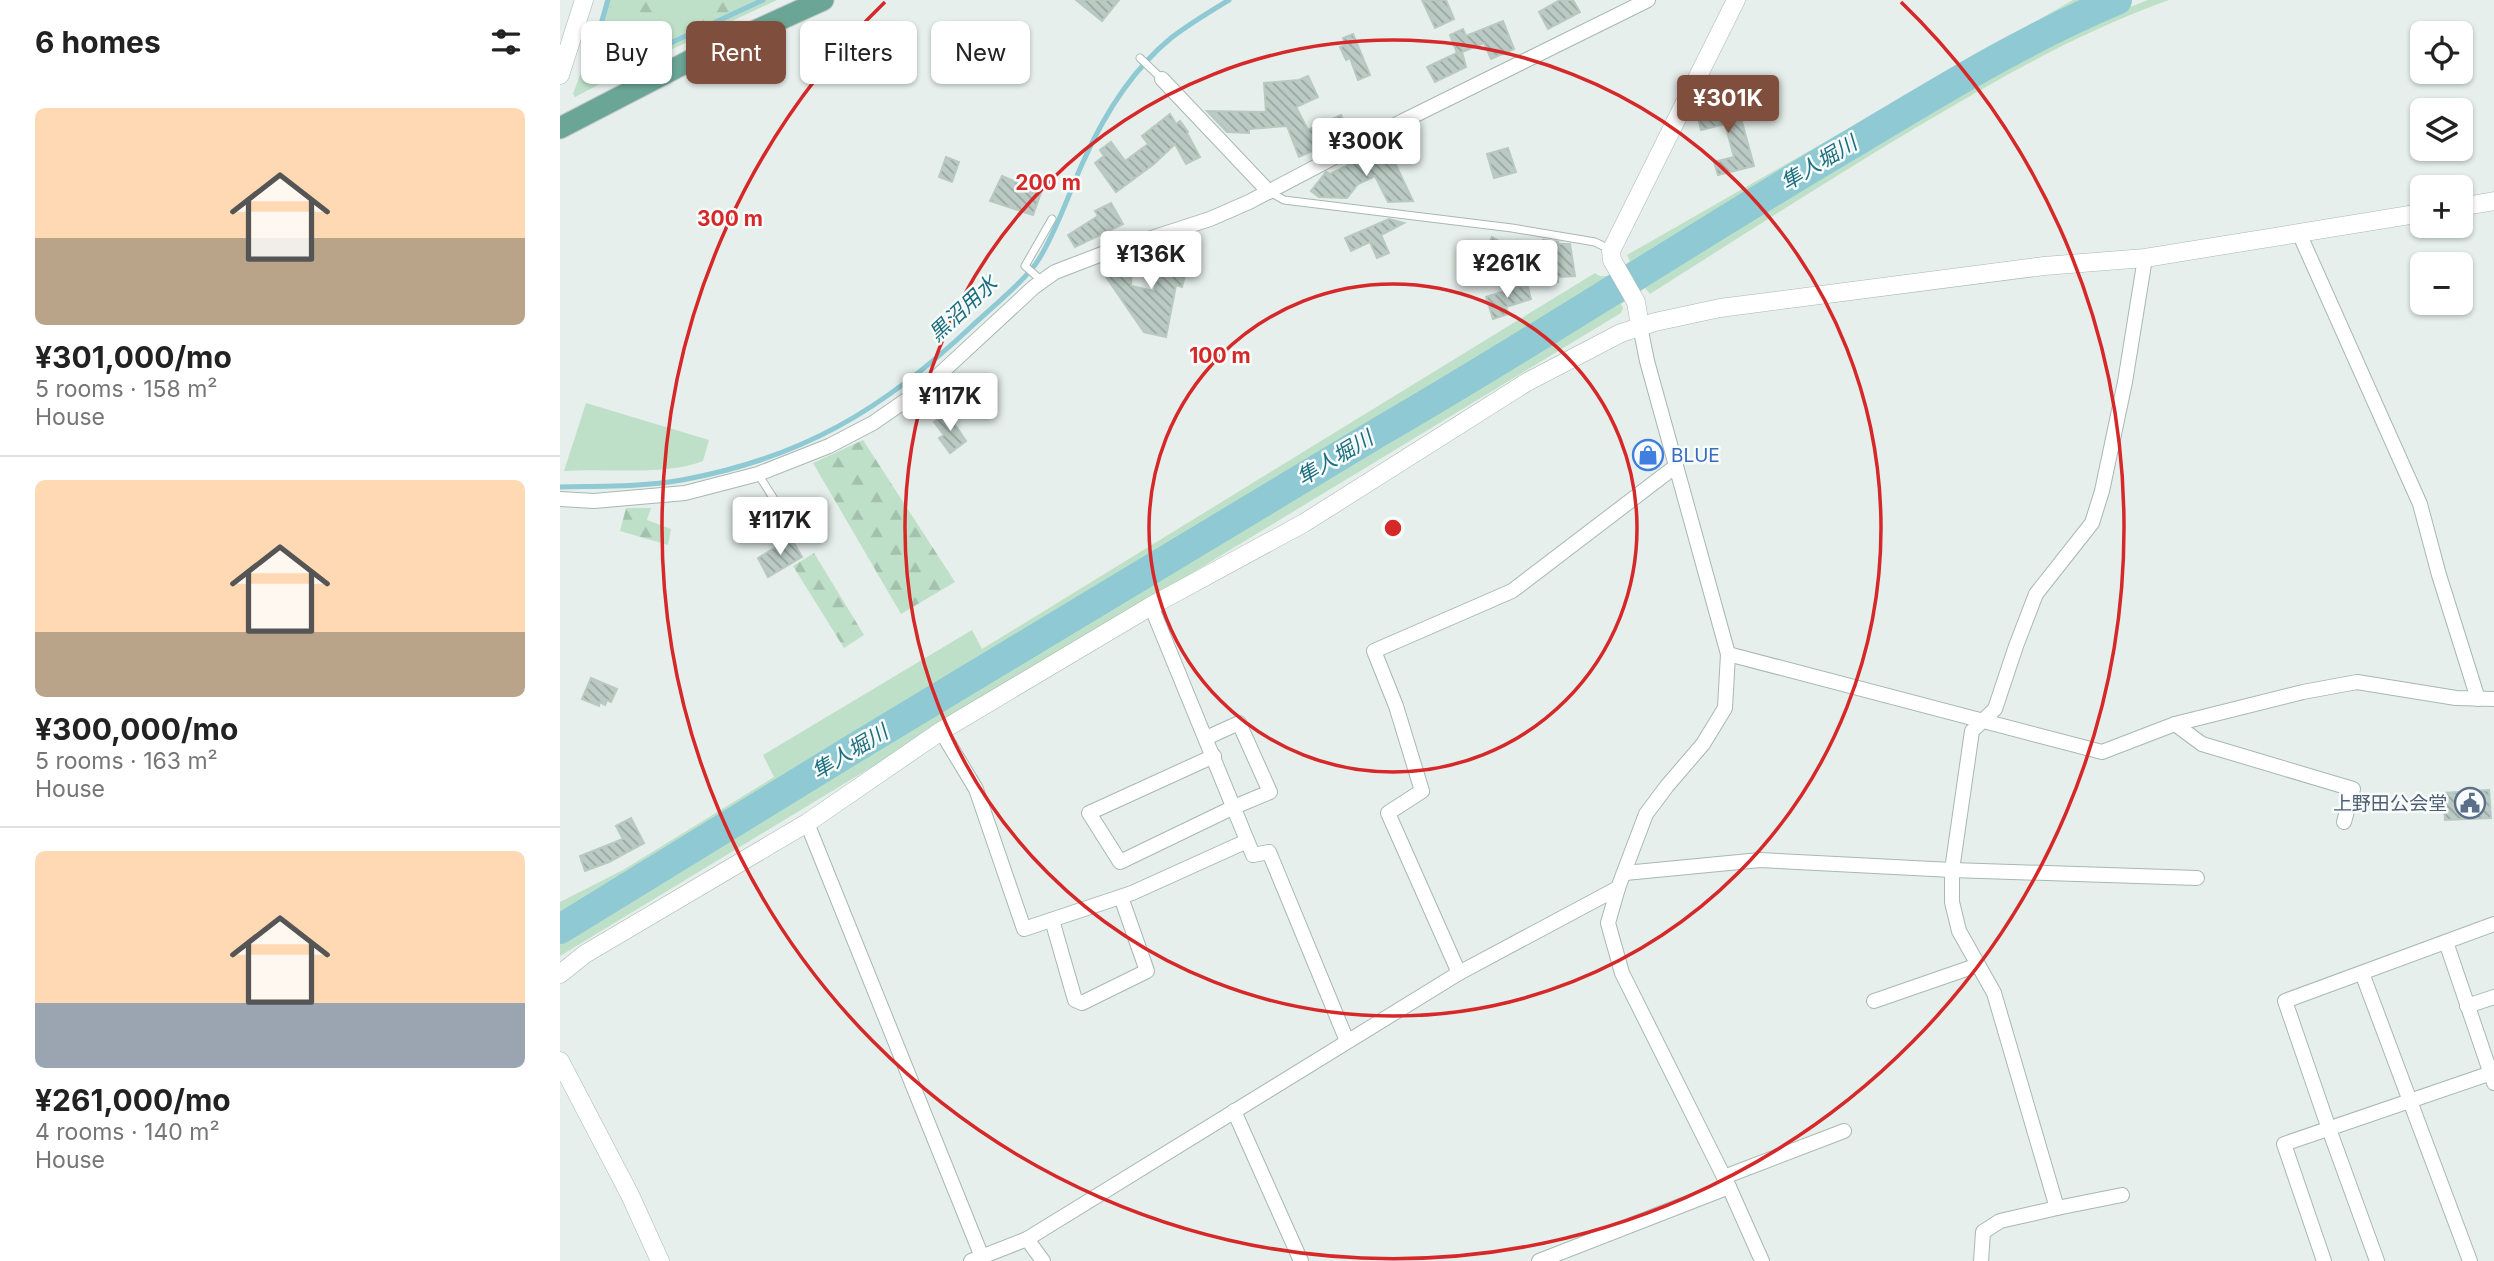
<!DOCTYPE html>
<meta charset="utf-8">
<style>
body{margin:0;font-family:Inter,"Noto Sans JP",sans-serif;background:#f6f6f6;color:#222;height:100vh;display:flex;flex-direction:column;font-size:26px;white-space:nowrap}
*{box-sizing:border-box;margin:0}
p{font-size:23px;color:#767676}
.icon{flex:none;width:38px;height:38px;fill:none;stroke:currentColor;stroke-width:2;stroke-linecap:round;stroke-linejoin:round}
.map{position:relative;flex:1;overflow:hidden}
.details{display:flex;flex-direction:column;background:#fff;width:560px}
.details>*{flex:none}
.top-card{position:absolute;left:21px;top:21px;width:665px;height:63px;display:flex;gap:14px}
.controls{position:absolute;left:1850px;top:21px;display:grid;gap:14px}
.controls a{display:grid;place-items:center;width:63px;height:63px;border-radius:10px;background:#fff;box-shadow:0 2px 5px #0004;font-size:35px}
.price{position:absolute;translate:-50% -60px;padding:0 16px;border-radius:7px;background:#fff;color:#222;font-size:23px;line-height:46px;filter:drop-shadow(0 2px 4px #0008)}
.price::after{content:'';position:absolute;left:50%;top:42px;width:21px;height:16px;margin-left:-10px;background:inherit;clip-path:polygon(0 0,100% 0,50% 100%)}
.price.active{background:#804e3d;color:#fff}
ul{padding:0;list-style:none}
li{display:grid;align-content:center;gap:14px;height:371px;padding:0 35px}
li+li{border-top:2px solid #e0e0e0}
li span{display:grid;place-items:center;height:217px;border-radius:10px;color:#555}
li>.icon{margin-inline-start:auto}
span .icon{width:126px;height:126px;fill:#fffc;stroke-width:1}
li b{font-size:30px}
h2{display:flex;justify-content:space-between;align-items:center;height:84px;padding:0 35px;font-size:30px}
.pill{padding:0 24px;border-radius:10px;background:#fff;box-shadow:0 2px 5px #0004;font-size:24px;line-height:63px}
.pill.active{background:#804e3d;color:#fff}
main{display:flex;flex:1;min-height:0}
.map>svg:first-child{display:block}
.green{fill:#bfe0c8}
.forest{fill:url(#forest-firs)}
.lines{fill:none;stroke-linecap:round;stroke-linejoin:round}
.stream{stroke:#8ec9d4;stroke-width:5}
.river{stroke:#8ec9d4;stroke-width:30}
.building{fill:url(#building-back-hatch);stroke:#b8c9c2;stroke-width:2}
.service-casing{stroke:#a8b8b2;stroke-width:9}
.minor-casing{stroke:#a8b8b2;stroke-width:16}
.tertiary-casing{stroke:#a8b8b2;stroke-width:19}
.primary-casing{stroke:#c2cac8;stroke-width:23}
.service{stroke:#fff;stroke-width:7}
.minor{stroke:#fff;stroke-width:14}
.tertiary{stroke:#fff;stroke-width:18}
.primary{stroke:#6aa596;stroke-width:21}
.ring{fill:none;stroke:#d62828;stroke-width:3.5}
.labels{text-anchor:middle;stroke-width:5;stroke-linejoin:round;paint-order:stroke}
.shop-label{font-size:19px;fill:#366cbe;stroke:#f7fbf9;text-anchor:start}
.service-label{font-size:19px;fill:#4e5e75;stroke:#f7fbf9;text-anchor:end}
.water-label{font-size:21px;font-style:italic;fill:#1c6f80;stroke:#f7fbf9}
.centre{fill:#d62828;stroke:#f7fbf9;stroke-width:3.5}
.ring-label{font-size:21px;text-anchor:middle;font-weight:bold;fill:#d62828;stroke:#f7fbf9;stroke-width:5;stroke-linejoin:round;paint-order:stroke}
</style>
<main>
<section class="details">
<h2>6 homes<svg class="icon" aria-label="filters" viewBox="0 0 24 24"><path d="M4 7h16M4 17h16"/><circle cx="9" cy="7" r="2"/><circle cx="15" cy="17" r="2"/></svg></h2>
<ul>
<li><span style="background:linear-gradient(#ffd9b3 60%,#b9a48a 0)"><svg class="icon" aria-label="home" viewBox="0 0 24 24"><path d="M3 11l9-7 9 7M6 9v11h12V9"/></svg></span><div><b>¥301,000/mo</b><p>5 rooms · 158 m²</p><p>House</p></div></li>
<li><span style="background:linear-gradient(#ffd9b3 70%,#b9a48a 0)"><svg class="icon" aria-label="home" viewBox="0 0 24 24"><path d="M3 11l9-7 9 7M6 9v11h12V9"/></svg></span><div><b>¥300,000/mo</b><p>5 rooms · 163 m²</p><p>House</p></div></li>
<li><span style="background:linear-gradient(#ffd9b3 70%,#9aa5b1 0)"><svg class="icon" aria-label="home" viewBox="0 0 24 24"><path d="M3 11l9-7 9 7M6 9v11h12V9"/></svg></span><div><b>¥261,000/mo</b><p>4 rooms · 140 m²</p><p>House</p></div></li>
</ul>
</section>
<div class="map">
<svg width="1934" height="1261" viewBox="0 0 1934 1261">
<defs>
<pattern id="forest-firs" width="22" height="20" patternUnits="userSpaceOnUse" patternTransform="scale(1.75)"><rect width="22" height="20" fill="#bfe0c8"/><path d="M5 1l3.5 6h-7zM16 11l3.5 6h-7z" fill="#a4c1ad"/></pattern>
<pattern id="building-back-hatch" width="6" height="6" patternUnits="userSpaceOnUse" patternTransform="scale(1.75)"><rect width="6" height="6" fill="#bbcac4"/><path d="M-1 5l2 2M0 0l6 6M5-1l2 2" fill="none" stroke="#98a6a0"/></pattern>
</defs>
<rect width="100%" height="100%" fill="#e6efeb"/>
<!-- green -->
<g class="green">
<polygon points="45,0 217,0 106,52 37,29"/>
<path d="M1513 0H1534L1496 16 1291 135 1049 285 877 385 0 918V902L63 870 214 777 203 755 412 630 422 649 1035 273C1046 283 1060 268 1070 261L1067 255Z"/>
<path d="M1588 0H1609C1517 33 1440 78 1357 127 1267 181 1178 238 1090 294L1085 288 1061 304 1063 308 1061 313 0 956V942L539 610 603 576 1387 98 1516 28Z"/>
<polygon points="33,39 90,58 15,97 13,94"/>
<path d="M26 403 149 440 143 461C106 476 44 468 4 471Z"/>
</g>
<!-- forest -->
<g class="forest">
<polygon points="52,0 115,0 119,9 84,14 50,8"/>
<polygon points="168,0 195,0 104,41 45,27 47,18 85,27 119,21"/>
<polygon points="303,440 395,582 341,614 253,463"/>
<polygon points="66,508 91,508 87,520 111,529 108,545 60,531"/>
<polygon points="254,553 304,635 284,648 233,566"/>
</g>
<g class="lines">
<!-- stream -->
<g class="stream">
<polyline points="48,0 40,28 102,47 203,0"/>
<path d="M0 487C41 486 82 487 122 480 242 458 324 409 412 326 430 309 467 279 479 259 498 228 508 195 523 162 543 117 572 70 611 38 629 24 649 12 669 0"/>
</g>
<!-- river -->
<path class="river" d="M0 929 293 749 819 432C982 338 1138 234 1300 139 1384 89 1466 38 1557 0"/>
</g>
<!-- building -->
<g class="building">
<polygon points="516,0 559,0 542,21"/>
<polygon points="862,0 886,0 894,19 875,28"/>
<polygon points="1000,0 1013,0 1020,12 988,29 979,12"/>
<polygon points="943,21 954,49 931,59 924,43 902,52 906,67 875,82 867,67 897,53 890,35 903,29 906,36"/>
<polygon points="793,34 810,75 798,80 790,58 786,60 780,47 785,45 783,38"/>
<polygon points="748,76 758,97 736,107 748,130 781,115 790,134 739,157 727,126 689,129 689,133 667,132 647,111 706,112 704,83 739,80"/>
<polygon points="1176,100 1194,166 1158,175 1154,162 1174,157 1165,124 1141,130 1136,109"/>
<polygon points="610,114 616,124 620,121 628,132 627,133 640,157 626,164 615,144 594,164 556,192 535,163 544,156 540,150 551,142 565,161 588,144 582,136"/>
<polygon points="827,146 853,201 828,202 815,176 798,184 787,198 759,197 751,191 766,172 770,174"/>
<polygon points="948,148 956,172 934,178 927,154"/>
<polygon points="386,157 399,162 392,182 379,177"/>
<polygon points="442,176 465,186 482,190 473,215 430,201"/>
<polygon points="551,203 563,224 515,247 508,235 538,216 535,211"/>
<polygon points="829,219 844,223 821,235 829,253 817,258 810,242 791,251 785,238"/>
<polygon points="932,237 948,246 937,267 922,259"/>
<polygon points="983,240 998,242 998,244 1010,244 1015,276 998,277 998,282 983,282"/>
<polygon points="610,247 631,252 622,287 616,285 606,337 584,332 542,271 559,260 562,264 572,259 571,286 594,291 601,263 605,264"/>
<polygon points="967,284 971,299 946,307 948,314 933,319 926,297"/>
<polygon points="387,413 406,441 390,453 379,438 384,435 374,422"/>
<polygon points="231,538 242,557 208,577 198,558"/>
<polygon points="31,678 57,689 51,702 47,700 45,705 40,702 39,706 22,699"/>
<polygon points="1929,790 1931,818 1885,820 1883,793"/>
<polygon points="71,818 84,843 49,862 25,871 20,856 63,839 56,826"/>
</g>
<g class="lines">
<!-- service casing -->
<g class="service-casing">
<g id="service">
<polyline points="580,58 602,79"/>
<polyline points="710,192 724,200 952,228 1035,242 1051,250"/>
<polyline points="482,281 465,266 492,219"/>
<polyline points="198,474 219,507"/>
</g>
</g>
<!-- minor casing -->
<g class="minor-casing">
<g id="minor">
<polyline points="602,79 709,192"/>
<polyline points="1739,233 1860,504 1879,575 1918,699"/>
<polyline points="1080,326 1087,361 1168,654 1165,708 1143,744 1107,786 1086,814 1058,888 1048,923 1062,973 1169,1187 1202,1261"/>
<polyline points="0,499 34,501 125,493 198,474 269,446 313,423 368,385 474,287 495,272 542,254 650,219 689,202 843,121 1088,0"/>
<polyline points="591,606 693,855 709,852 787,1041"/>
<polyline points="1168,654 1542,752 1615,724 1743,692 1797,682 1896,698 1934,699"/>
<polyline points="1615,724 1642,744 1793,789 1784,822"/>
<polyline points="381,731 416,789 464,929 572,893 687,841"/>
<polyline points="646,738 679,723 710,792 674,807 560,862 529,813 654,756"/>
<polyline points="247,823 422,1257"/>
<polyline points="1065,873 1200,860 1392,870 1637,878"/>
<polyline points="492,920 515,1000 522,1003 587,971 561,897"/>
<polyline points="1886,942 1934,1083"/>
<polyline points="899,973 828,813 862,791 836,706 814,651 952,591 1116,466"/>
<polyline points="1802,973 1910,1261"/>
<polyline points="1314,1001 1418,965"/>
<polyline points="1907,1006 1934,997"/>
<polyline points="674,1111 741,1261"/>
<polyline points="1164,1177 1284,1131"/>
<polyline points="1497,1208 1562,1195"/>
<polyline points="467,1239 483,1261"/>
<polyline points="411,1261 467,1239 899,973 1058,888"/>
<polyline points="979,1261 1169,1187"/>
<polyline points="1421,1261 1423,1232 1440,1221 1497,1208 1434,993 1399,931 1392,902 1392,870 1412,731 1435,709 1456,646 1476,594 1532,523 1542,491 1565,382 1585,258"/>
<polyline points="1764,1261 1724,1144 1934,1072"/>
<polyline points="1817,1261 1769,1129 1725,1001 1934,924"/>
</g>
</g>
<!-- tertiary casing -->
<g class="tertiary-casing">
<g id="tertiary">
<polyline points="0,75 24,0"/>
<polyline points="1900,207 1934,201"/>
<polyline points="1080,326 1076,302 1052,260 1051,251 1176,0"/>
<polyline points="0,974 25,954 247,823 381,731 591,606 744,523 967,382 1061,333 1095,322 1160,308 1484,266 1585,258 1862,213"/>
<polyline points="0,1061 70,1195 100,1261"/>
</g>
</g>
<!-- primary casing -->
<g class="primary-casing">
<polyline id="primary" points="0,128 133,59 263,0"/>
</g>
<!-- service -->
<use href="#service" class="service"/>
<!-- minor -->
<use href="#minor" class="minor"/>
<!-- tertiary -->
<use href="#tertiary" class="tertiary"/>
<!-- primary -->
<use href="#primary" class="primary"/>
</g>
<!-- distance rings -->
<g class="ring">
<circle cx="833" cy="528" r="244"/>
<circle cx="833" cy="528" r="488"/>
<path d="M1341 2A731 731 0 1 1 325 2"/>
</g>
<!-- icons -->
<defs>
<g id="shop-ring" transform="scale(1.575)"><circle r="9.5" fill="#f7fbf9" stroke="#3f7fe0" stroke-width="1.5"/><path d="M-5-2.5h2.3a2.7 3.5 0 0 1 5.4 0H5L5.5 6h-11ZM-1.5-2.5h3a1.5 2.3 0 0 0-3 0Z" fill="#3f7fe0"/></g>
<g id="civic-ring" transform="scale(1.575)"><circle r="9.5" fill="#f7fbf9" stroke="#5c6f8a" stroke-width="1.5"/><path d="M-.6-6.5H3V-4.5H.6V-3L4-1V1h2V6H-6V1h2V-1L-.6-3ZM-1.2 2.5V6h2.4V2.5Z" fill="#5c6f8a"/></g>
</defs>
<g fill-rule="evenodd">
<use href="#shop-ring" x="1088" y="455"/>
<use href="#civic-ring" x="1910" y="803"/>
</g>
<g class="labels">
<!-- shop labels -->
<g class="shop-label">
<text x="1111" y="462">BLUE</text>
</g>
<!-- service labels -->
<g class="service-label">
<text x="1887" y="810">上野田公会堂</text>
</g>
<!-- water labels -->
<g class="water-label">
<text transform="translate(1259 163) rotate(-31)" y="7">隼人堀川</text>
<text transform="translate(403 309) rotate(-43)" y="7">黒沼用水</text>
<text transform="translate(775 458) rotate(-31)" y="7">隼人堀川</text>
<text transform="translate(290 752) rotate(-31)" y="7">隼人堀川</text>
</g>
</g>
<circle cx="833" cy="528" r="10" class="centre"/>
<g class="ring-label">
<text x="488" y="190">200 m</text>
<text x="170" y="226">300 m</text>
<text x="660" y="363">100 m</text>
</g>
</svg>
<div class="controls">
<a><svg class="icon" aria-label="locate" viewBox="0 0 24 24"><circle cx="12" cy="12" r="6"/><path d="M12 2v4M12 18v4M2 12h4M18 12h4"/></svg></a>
<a><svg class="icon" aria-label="layers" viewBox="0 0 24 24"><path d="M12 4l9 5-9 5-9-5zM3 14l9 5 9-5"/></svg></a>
<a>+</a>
<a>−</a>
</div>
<b class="price active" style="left:1168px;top:135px">¥301K</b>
<b class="price" style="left:806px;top:178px">¥300K</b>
<b class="price" style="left:591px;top:291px">¥136K</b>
<b class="price" style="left:947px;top:300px">¥261K</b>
<b class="price" style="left:390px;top:433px">¥117K</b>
<b class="price" style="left:220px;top:557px">¥117K</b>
<div class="top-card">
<a class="pill">Buy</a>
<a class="pill active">Rent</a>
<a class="pill">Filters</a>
<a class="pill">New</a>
</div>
</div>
</main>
